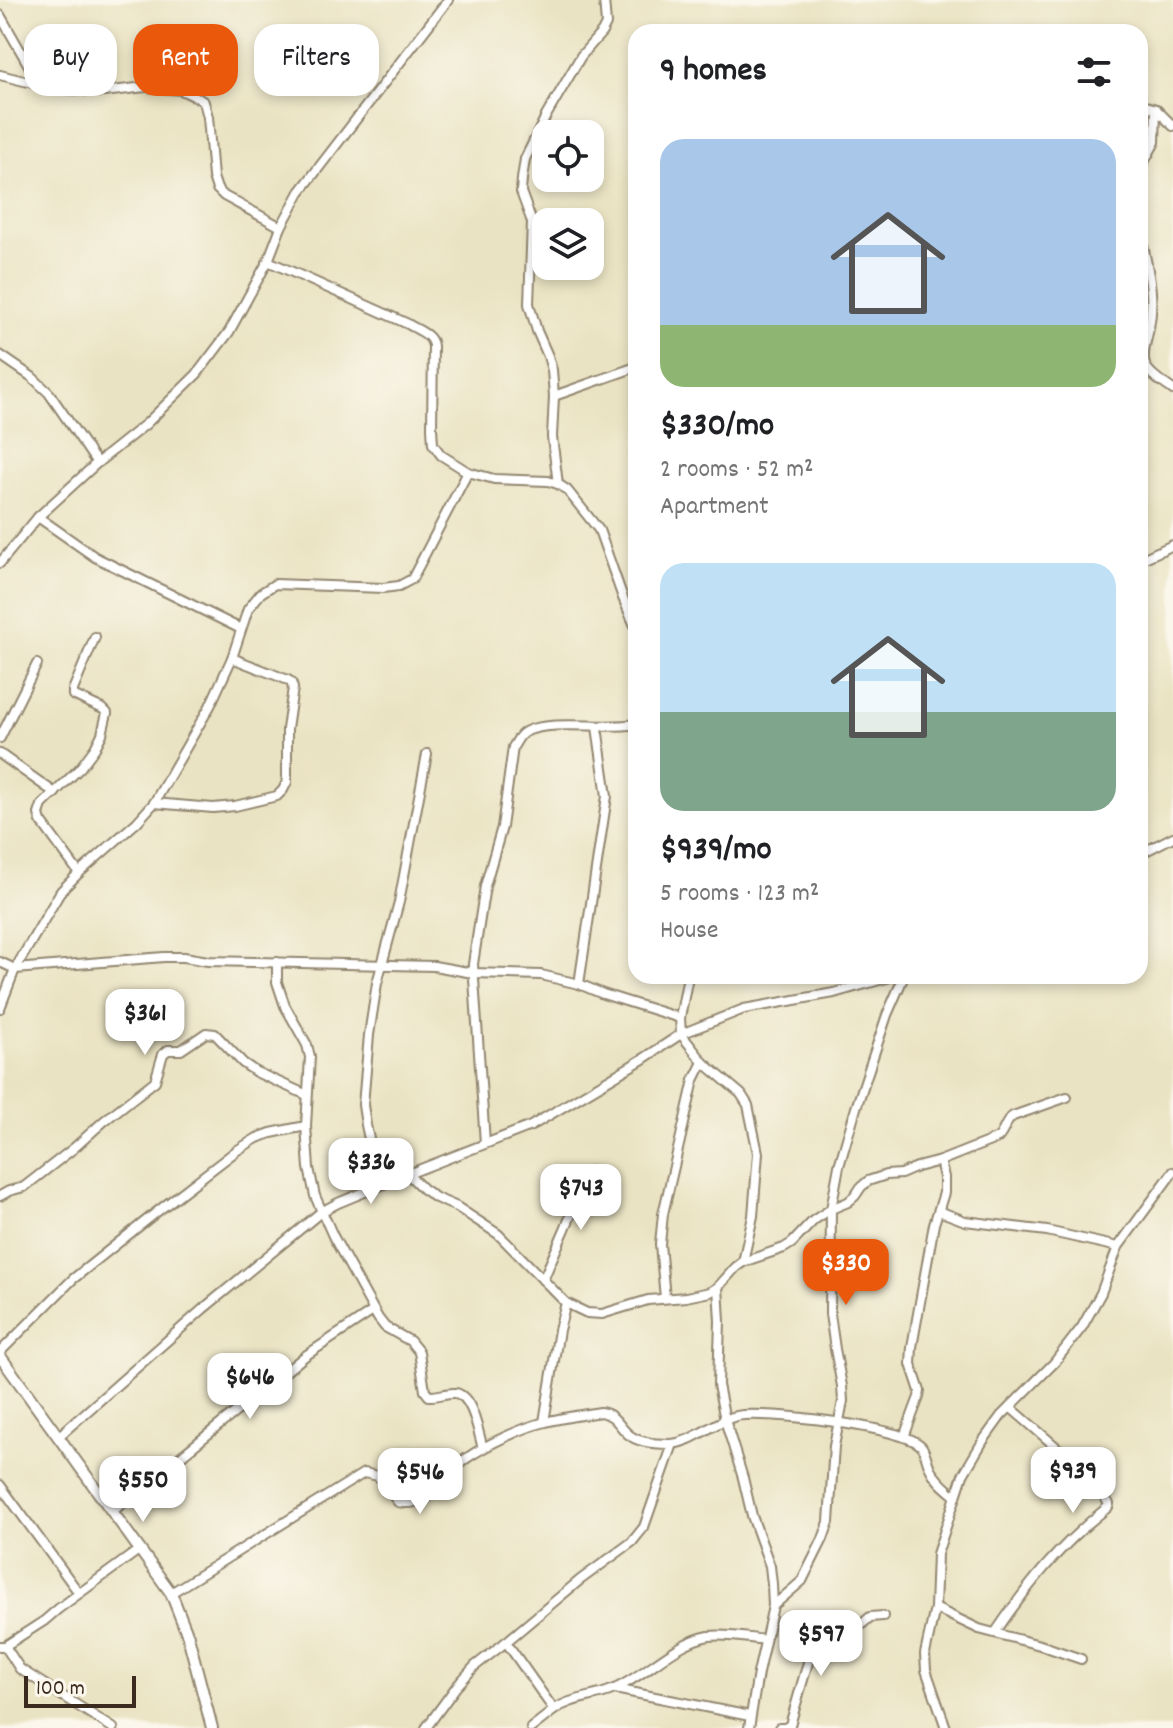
<!DOCTYPE html>
<meta charset="utf-8">
<style>
body{margin:0;font-family:Dekko,sans-serif;background:#f2f2f2;color:#202124;height:100vh;display:flex;flex-direction:column;font-size:30px;white-space:nowrap}
*{box-sizing:border-box;margin:0}
p{font-size:26px;color:#757577}
.icon{flex:none;width:44px;height:44px;fill:none;stroke:currentColor;stroke-width:2;stroke-linecap:round;stroke-linejoin:round}
.map{position:relative;flex:1;overflow:hidden}
.panel{position:absolute;left:628px;top:24px;width:520px;height:960px;display:flex;flex-direction:column;background:#fff;border-radius:24px;box-shadow:0 4px 12px #0003}
.panel>*{flex:none}
.guide{position:absolute;left:24px;top:24px;width:484px;height:72px;display:flex;gap:16px}
.tools{position:absolute;left:532px;top:120px;display:grid;gap:16px}
.tools a{display:grid;place-items:center;width:72px;height:72px;border-radius:16px;background:#fff;box-shadow:0 4px 12px #0003;font-size:40px}
.scale{position:absolute;left:24px;bottom:20px;width:112px;box-sizing:border-box;padding-left:8px;border:4px solid #3b2a1e;border-top:0;font-size:22px;line-height:28px;white-space:nowrap;color:#3b2a1e;-webkit-text-stroke:6px #fbf7ec;paint-order:stroke}
.price{position:absolute;translate:-50% -68px;padding:0 18px;border-radius:16px;background:#fff;color:#222;font-size:26px;line-height:52px;filter:drop-shadow(0 2px 4px #0008)}
.price::after{content:'';position:absolute;left:50%;top:48px;width:24px;height:18px;margin-left:-12px;background:inherit;clip-path:polygon(0 0,100% 0,50% 100%)}
.price.selected{background:#ea580c;color:#fff}
ul{padding:0;list-style:none}
li{display:grid;align-content:center;gap:16px;height:424px;padding:0 32px}
li span{display:grid;place-items:center;height:248px;border-radius:24px;color:#555}
li>.icon{margin-inline-start:auto}
span .icon{width:144px;height:144px;fill:#fffc;stroke-width:1}
li b{font-size:34px}
h2{display:flex;justify-content:space-between;align-items:center;height:96px;padding:0 32px;font-size:34px}
.chip{padding:0 28px;border-radius:24px;background:#fff;box-shadow:0 4px 12px #0003;font-size:28px;line-height:72px}
.chip.selected{background:#ea580c;color:#fff}
.map>svg:first-child{display:block}
.lines{fill:none;stroke-linecap:round;stroke-linejoin:round}
.minor-casing{stroke:#928670;stroke-width:12}
.tertiary-casing{stroke:#928670;stroke-width:14}
.minor{stroke:#fff;stroke-width:8}
.tertiary{stroke:#fff;stroke-width:10}
</style>
<div class="map">
<svg width="1173" height="1728" viewBox="0 0 1173 1728">
<rect width="100%" height="100%" fill="#fbf7ec"/>
<filter id="ink" filterUnits="userSpaceOnUse"><feTurbulence type="fractalNoise" baseFrequency=".0125" numOctaves="2"/><feDisplacementMap in="SourceGraphic" scale="16" xChannelSelector="R" yChannelSelector="G"/><feConvolveMatrix kernelMatrix="1 2 1 2 8 2 1 2 1" color-interpolation-filters="sRGB"/></filter>
<filter id="wash" filterUnits="userSpaceOnUse"><feTurbulence type="fractalNoise" baseFrequency=".006" numOctaves="4" result="noise"/><feDisplacementMap in="SourceGraphic" scale="32" xChannelSelector="R" yChannelSelector="G"/><feGaussianBlur stdDeviation="1.8" result="paint"/><feColorMatrix in="noise" values="0 0 0 0 0 0 0 0 0 0 0 0 0 0 0 0 0 1.4 0 .05"/><feComposite in="paint" operator="in"/></filter>
<g filter="url(#wash)">
<rect width="100%" height="100%" fill="#eae3c3"/>
</g>
<g filter="url(#ink)">
<g class="lines">
<!-- minor casing -->
<g class="minor-casing">
<g id="minor">
<polyline points="0,15 40,85"/>
<polyline points="0,75 52,88 104,92 145,87 181,90 198,98 204,102 208,117 213,177 217,189 224,196 281,227"/>
<polyline points="1140,104 1156,109 1173,126"/>
<polyline points="1140,169 1155,142 1156,109"/>
<path d="M1140 229C1146 265 1156 291 1149 328 1147 340 1141 354 1145 365 1150 376 1164 383 1173 390"/>
<path d="M268 261 408 324C417 330 432 334 433 346L432 428 433 444 441 455 468 472 494 479 548 481 558 484 567 490 599 530 623 598 636 628"/>
<polyline points="0,355 32,377 49,393 97,463"/>
<polyline points="554,396 636,367"/>
<polyline points="558,484 552,437 554,396 552,370 548,356 537,331 529,304 532,222 521,192 522,179 525,159 546,116 581,56 602,32 606,24 604,0"/>
<polyline points="38,517 95,557 241,629"/>
<polyline points="1140,560 1173,545"/>
<polyline points="0,563 38,517 97,463 146,424 197,374 229,332 268,261 281,227 300,192 448,0"/>
<polyline points="0,738 37,664"/>
<polyline points="0,754 55,793"/>
<polyline points="154,803 213,808 235,806 277,796 283,790 287,782 287,729 293,688 291,682 288,680 232,658"/>
<polyline points="1140,854 1173,837"/>
<polyline points="79,873 41,821 39,814 42,805 80,768 95,748 102,734 107,713 103,709 73,695 73,690 95,637"/>
<polyline points="0,962 15,969 164,957 184,957 208,961 434,966 473,973 541,975 579,984 603,994 680,1018"/>
<path d="M277 962V982L285 1006 307 1045 310 1057 306 1126 309 1168 315 1196 333 1236 378 1318 385 1327 410 1341 419 1352 425 1391 429 1396C438 1397 446 1392 455 1393 473 1395 478 1433 483 1448"/>
<polyline points="579,984 607,796 597,727"/>
<polyline points="0,1008 15,969 61,891 79,873 137,822 154,803 210,706 232,658 248,609 261,593 275,584 383,588 399,586 412,579 468,472"/>
<path d="M485 1143 473 964 485 886 502 827 513 747C517 741 519 735 525 732 547 719 607 730 636 724"/>
<path d="M940 1161 998 1138C1005 1131 1005 1121 1013 1116L1067 1097"/>
<polyline points="408,1174 423,1189 436,1198 457,1207 498,1234 566,1303 587,1313 602,1314 648,1300 686,1297 710,1292 718,1287 736,1267 743,1262 784,1248 792,1243 814,1220 831,1209 848,1202 855,1196 861,1187 868,1181 886,1175 901,1174 917,1167 940,1161 944,1177 944,1193 934,1224 912,1347 911,1364 920,1391 919,1397 904,1437"/>
<polyline points="379,1186 366,1125 363,1105 369,1035 377,983 399,902 427,754"/>
<polyline points="0,1196 9,1191 24,1187 74,1148 104,1121 155,1081 163,1054 168,1050 181,1050 206,1033 215,1034 243,1063 256,1072 307,1095"/>
<polyline points="939,1211 965,1221 1047,1231 1118,1247"/>
<polyline points="743,1262 753,1216 758,1153 748,1105 741,1094 703,1062 681,1034 744,1009 834,993 894,976"/>
<polyline points="543,1280 590,1171"/>
<polyline points="718,1287 720,1321 718,1385 725,1420 743,1478 752,1516 770,1566 772,1584 773,1606 758,1673 749,1728"/>
<polyline points="665,1298 660,1244 663,1214 694,1080 703,1062"/>
<polyline points="0,1352 73,1279 158,1211 236,1151 257,1138 271,1133 306,1126"/>
<polyline points="544,1422 559,1330 566,1303"/>
<polyline points="58,1437 203,1309 321,1212 338,1203 408,1174 531,1126 643,1059 681,1034 680,1018 688,976"/>
<polyline points="0,1485 79,1593"/>
<polyline points="113,1511 305,1356 373,1311"/>
<path d="M171 1593 364 1473 378 1476 398 1502C430 1510 445 1473 467 1458 486 1445 523 1427 546 1422 563 1417 582 1415 600 1412 615 1414 618 1425 628 1434 638 1443 657 1444 669 1444 692 1444 715 1420 737 1416 762 1410 908 1427 922 1447 926 1453 927 1463 931 1470 936 1481 947 1489 956 1497"/>
<polyline points="773,1606 802,1581 823,1539 829,1522 834,1446 843,1401 842,1386 835,1349 830,1314 831,1209 839,1166 856,1108 887,1015 904,976"/>
<polyline points="935,1608 979,1629 1040,1645 1081,1659"/>
<path d="M995 1633C1029 1583 1060 1545 1108 1507L1109 1504 1091 1477 1010 1407"/>
<path d="M506 1642 554 1710C570 1698 593 1698 612 1690 643 1678 674 1642 709 1636 727 1634 748 1638 765 1640"/>
<polyline points="0,1646 5,1646 44,1621 58,1609 140,1549"/>
<polyline points="5,1646 20,1669 113,1728"/>
<polyline points="615,1689 750,1716"/>
<polyline points="426,1728 456,1687 475,1666 506,1642 580,1580 632,1542 644,1527 673,1444"/>
<polyline points="531,1728 554,1710"/>
<polyline points="779,1728 785,1728 790,1725 811,1652 815,1647 841,1643 870,1617 883,1616"/>
<polyline points="946,1728 926,1670 925,1654 935,1608 937,1554 963,1475 983,1441 1001,1416 1054,1363 1082,1327 1101,1293 1118,1247 1173,1172"/>
</g>
</g>
<!-- tertiary casing -->
<g class="tertiary-casing">
<polyline id="tertiary" points="0,1356 171,1593 188,1636 212,1728"/>
</g>
<!-- minor -->
<use href="#minor" class="minor"/>
<!-- tertiary -->
<use href="#tertiary" class="tertiary"/>
</g>
</g>
</svg>
<div class="tools">
<a><svg class="icon" aria-label="locate" viewBox="0 0 24 24"><circle cx="12" cy="12" r="6"/><path d="M12 2v4M12 18v4M2 12h4M18 12h4"/></svg></a>
<a><svg class="icon" aria-label="layers" viewBox="0 0 24 24"><path d="M12 4l9 5-9 5-9-5zM3 14l9 5 9-5"/></svg></a>
</div>
<div class="scale">100 m</div>
<b class="price" style="left:145px;top:1057px">$361</b>
<b class="price" style="left:371px;top:1206px">$336</b>
<b class="price" style="left:581px;top:1232px">$743</b>
<b class="price selected" style="left:846px;top:1307px">$330</b>
<b class="price" style="left:250px;top:1421px">$646</b>
<b class="price" style="left:1073px;top:1515px">$939</b>
<b class="price" style="left:420px;top:1516px">$546</b>
<b class="price" style="left:143px;top:1524px">$550</b>
<b class="price" style="left:821px;top:1678px">$597</b>
<div class="guide">
<a class="chip">Buy</a>
<a class="chip selected">Rent</a>
<a class="chip">Filters</a>
</div>
<section class="panel">
<h2>9 homes<svg class="icon" aria-label="filters" viewBox="0 0 24 24"><path d="M4 7h16M4 17h16"/><circle cx="9" cy="7" r="2"/><circle cx="15" cy="17" r="2"/></svg></h2>
<ul>
<li><span style="background:linear-gradient(#a9c7e8 75%,#8fb573 0)"><svg class="icon" aria-label="home" viewBox="0 0 24 24"><path d="M3 11l9-7 9 7M6 9v11h12V9"/></svg></span><div><b>$330/mo</b><p>2 rooms · 52 m²</p><p>Apartment</p></div></li>
<li><span style="background:linear-gradient(#bfe0f5 60%,#7fa58c 0)"><svg class="icon" aria-label="home" viewBox="0 0 24 24"><path d="M3 11l9-7 9 7M6 9v11h12V9"/></svg></span><div><b>$939/mo</b><p>5 rooms · 123 m²</p><p>House</p></div></li>
</ul>
</section>
</div>
